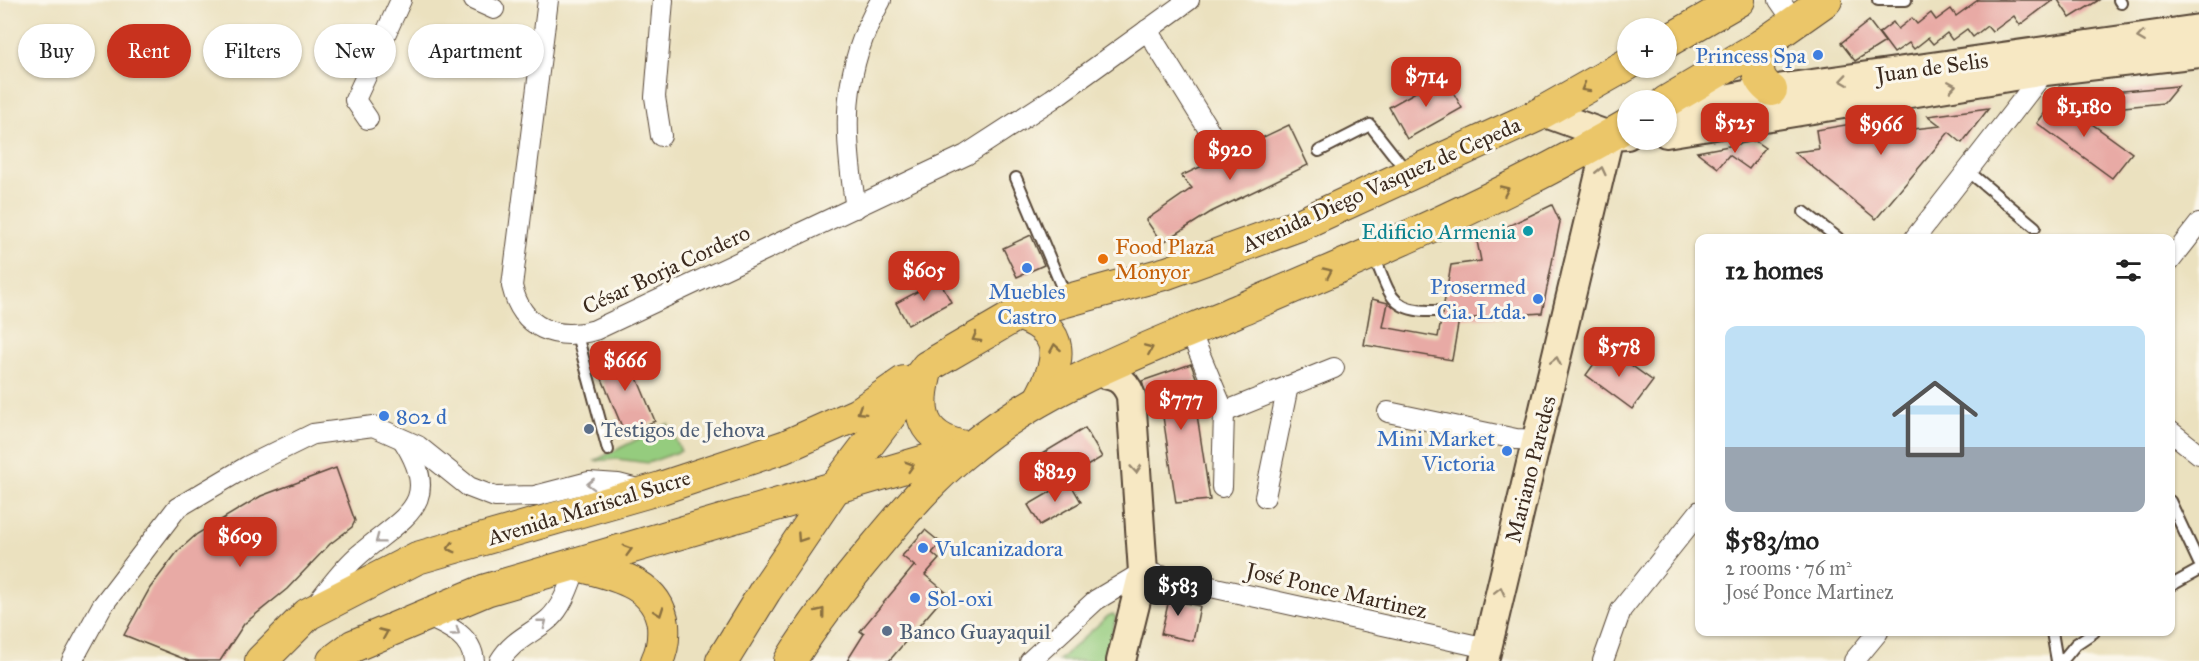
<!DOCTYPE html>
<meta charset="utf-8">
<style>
body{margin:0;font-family:"IM FELL Great Primer",serif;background:#f6f6f6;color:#222;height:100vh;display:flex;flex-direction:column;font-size:22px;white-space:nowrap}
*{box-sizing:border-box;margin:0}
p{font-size:20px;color:#767676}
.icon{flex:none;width:33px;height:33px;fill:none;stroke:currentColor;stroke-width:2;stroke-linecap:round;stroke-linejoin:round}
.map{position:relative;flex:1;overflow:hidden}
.details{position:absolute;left:1695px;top:234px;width:480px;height:402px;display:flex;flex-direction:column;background:#fff;border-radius:12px;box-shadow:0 2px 4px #0004}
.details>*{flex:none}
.guide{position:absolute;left:18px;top:24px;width:570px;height:54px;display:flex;gap:12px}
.fabs{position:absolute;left:1617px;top:18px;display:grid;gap:12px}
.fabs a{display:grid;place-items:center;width:60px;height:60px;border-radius:50%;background:#fff;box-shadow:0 2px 4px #0004;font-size:30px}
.price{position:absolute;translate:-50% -51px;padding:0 14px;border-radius:12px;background:#c8321e;color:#fff;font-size:20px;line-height:39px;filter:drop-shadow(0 2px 3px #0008)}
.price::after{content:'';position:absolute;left:50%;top:36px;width:18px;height:14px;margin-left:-9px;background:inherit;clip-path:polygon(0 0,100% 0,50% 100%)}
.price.current{background:#222;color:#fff}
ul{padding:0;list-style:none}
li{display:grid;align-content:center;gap:12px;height:318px;padding:0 30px}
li+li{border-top:2px solid #e0e0e0}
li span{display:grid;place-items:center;height:186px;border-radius:12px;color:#555}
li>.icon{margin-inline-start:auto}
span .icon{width:108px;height:108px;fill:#fffc;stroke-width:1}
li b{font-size:26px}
h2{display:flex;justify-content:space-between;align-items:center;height:72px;padding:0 30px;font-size:26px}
.chip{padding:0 21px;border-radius:27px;background:#fff;box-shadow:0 2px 4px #0004;font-size:21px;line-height:54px}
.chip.current{background:#c8321e;color:#fff}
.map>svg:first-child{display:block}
.green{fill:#95cc7e;stroke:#687b4e;stroke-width:1.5}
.building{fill:#e8aaa5}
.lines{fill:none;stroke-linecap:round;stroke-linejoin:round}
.service-casing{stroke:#554536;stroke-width:14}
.minor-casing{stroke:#554536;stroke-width:22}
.secondary-casing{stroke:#554536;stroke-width:32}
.primary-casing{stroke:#554536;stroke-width:34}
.service{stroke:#fff;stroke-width:10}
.minor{stroke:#fff;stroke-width:20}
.secondary{stroke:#f7e8c3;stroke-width:28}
.primary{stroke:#ebc669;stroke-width:32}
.oneway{stroke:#998970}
.oneway2{stroke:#8a7040}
.oneway3{stroke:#a79f9a}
.shop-dot{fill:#3f7fe0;stroke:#fbf7ec;stroke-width:2}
.culture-dot{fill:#0f9aa8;stroke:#fbf7ec;stroke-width:2}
.food-dot{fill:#e8710a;stroke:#fbf7ec;stroke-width:2}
.service-dot{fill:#5c6f8a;stroke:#fbf7ec;stroke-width:2}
.labels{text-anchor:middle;stroke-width:6;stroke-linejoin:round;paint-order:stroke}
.shop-label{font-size:22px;fill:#366cbe;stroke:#fbf7ec;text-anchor:end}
.street-label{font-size:22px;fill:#3b2a1e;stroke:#fbf7ec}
.culture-label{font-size:22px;fill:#0d838f;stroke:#fbf7ec;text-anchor:end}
.food-label{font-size:22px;fill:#c56008;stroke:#fbf7ec;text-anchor:start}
.service-label{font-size:22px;fill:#4e5e75;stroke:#fbf7ec;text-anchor:start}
</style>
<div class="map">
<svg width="2199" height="661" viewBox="0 0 2199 661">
<rect width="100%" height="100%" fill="#fbf7ec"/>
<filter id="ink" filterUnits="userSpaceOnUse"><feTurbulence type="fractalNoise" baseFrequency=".0167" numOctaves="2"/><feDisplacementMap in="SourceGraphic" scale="12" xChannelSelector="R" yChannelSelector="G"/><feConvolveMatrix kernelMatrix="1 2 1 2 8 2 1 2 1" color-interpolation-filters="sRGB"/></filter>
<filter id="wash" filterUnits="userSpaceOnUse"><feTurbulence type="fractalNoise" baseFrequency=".008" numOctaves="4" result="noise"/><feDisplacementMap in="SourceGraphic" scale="24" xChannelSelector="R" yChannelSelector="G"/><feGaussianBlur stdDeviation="1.35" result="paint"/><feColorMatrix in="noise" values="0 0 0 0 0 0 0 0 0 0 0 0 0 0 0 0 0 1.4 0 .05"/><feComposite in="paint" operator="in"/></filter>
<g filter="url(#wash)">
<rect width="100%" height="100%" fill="#ebe1bf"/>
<!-- green -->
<g class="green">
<polygon points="668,424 681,451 648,463 617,459 594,461"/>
<polygon points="1113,614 1116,617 1105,661 1058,661 1108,616"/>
</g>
<g id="blocks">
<!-- building -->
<g class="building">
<polygon points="1978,0 2053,0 2020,25 2014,16 1992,32 1987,26 1973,37 1967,29 1952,40 1947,33 1933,44 1928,38 1914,49 1909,43 1894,53 1879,33 1893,22 1898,29 1912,18 1917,24 1931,13 1936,20 1951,9 1956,16"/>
<polygon points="2058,0 2099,0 2070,18"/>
<polygon points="1869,21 1885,42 1855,61 1841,43"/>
<polygon points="1444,76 1462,108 1407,139 1389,107"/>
<polygon points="2178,86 2164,103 2114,108 2112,92"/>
<polygon points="2056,98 2132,153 2112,178 2037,123"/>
<polygon points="1989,108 1962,143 1949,132 1876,219 1794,152 1819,149 1816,130 1880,119 1867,134 1941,126 1928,116"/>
<polygon points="1289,125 1308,165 1211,212 1162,243 1146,220 1192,188 1181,176"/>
<polygon points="1755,141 1765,148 1749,169 1729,155 1718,168 1697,152"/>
<polygon points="1552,205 1560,222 1542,313 1459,319 1452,360 1364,345 1372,299 1388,303 1383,327 1438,337 1451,265 1481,261 1477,241"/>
<polygon points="1031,235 1044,265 1017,277 1003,248"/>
<polygon points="939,280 951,302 908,325 896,303"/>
<polygon points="1606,347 1653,381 1632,409 1586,375"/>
<polygon points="625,349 655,421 625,434 595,362"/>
<polygon points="1191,364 1197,380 1192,382 1210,500 1176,503 1162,410 1150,412 1142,381"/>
<polygon points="1085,428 1102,457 1057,484 1040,455"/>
<polygon points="336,468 355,521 352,527 330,544 287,589 244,624 220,661 189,661 124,635 150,588 178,551 197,534 261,496"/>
<polygon points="1069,481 1081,502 1040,525 1028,505"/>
<polygon points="925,530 941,543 932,553 939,559 925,575 947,593 889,661 847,661 864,634 860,631 914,566 917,568 902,556"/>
<polygon points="1159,588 1176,592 1174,601 1200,606 1193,641 1161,634 1168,604 1156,601"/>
</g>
</g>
</g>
<g filter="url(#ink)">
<use href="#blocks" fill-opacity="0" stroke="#554536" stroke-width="1.5"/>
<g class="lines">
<!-- service casing -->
<g class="service-casing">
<g id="service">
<polyline points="1878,0 1906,0"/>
<polyline points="2119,0 2121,3"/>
<polyline points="1319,151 1370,125 1407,172"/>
<polyline points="1968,171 2035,227"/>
<polyline points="1016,178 1066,297"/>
<polyline points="1804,212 1838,238"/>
<path d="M1373 254C1390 291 1388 313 1435 311"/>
<polyline points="577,335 608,450"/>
<polyline points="2170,501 2199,563"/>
<polyline points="2170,586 2199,570"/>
<polyline points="2052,632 2057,661"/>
<polyline points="2062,661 2076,644 2094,632"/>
</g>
</g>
<!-- minor casing -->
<g class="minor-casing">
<g id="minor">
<polyline points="474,0 494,9"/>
<path d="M548 0 512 286C522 329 556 341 595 330L966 155 1052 99 1189 0"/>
<polyline points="1779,0 1795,23"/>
<polyline points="1147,30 1212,135"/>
<polyline points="368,119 355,100 401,0"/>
<polyline points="661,136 655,97 663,0"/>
<path d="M856 208C843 131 841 70 881 0"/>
<polyline points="1915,238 2045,71"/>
<polyline points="2170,261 2199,224"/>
<polyline points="1190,331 1224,412 1222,487"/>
<polyline points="1224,412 1334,368"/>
<polyline points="1388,412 1516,439 1537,440"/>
<polyline points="2170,431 2199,454"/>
<polyline points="1265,497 1288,386"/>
<path d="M317 603C331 586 343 568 360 554 404 516 444 504 403 440"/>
<path d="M424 615C447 626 471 634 474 661"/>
<polyline points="72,661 102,606 177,508 248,466 313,434 373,426 418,446 469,487 495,497 535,496 589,482 618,484 641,490"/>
<path d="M500 661C512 640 532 634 549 619 564 605 570 583 577 565"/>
<polyline points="1030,661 1096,600 1143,572 1487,648"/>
<polyline points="1603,661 1621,610 1700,511"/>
<polyline points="1854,661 1878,632"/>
</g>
</g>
<!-- secondary casing -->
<g class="secondary-casing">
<g id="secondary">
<polyline points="1543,112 1609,136 1627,135"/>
<polyline points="1666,113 1680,108 1771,90 2199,29"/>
<polyline points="1666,133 2045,71 2199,53"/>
<path d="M1094 372C1113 375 1124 377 1131 396L1143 572 1121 661"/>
<polyline points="1484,661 1609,136"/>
</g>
</g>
<!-- primary casing -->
<g class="primary-casing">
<g id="primary">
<polyline points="1666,42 1739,0"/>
<path d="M1762 45C1758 65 1753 77 1771 90"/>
<polyline points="1666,102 1762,45 1826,0"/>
<path d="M1018 314C1067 330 1061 361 1040 399"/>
<path d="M927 368C915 412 919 440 970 448"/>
<path d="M578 565C612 574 658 582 663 625 664 638 663 649 657 661"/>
<polyline points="261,661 308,614 417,558 661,488 784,447 858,414 904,382"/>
<polyline points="333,661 353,646 486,590 963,450"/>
<polyline points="722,661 765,591 834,489 927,367 1018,314 1167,273 1299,225 1536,116 1628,64"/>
<path d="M790 661C816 619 843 585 875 547 904 512 934 476 970 448 1048 384 1145 350 1237 311 1366 256 1506 197 1628 125"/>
</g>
</g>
<!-- service -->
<use href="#service" class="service"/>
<!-- minor -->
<use href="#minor" class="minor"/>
<!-- secondary -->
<use href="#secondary" class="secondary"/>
<!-- primary -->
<use href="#primary" class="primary"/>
</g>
<!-- one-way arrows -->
<defs><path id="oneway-chevron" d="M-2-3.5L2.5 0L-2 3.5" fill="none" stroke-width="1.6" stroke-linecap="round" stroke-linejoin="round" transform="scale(1.5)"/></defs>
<g class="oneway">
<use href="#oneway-chevron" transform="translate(2141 37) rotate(172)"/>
<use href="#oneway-chevron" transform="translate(1844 80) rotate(172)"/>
<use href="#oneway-chevron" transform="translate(1952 86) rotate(-9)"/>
<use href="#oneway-chevron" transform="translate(1601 171) rotate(-77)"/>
<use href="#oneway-chevron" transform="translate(1556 361) rotate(-77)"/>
<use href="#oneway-chevron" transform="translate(1136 469) rotate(86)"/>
<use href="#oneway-chevron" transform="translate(1500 591) rotate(-76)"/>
</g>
<g class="oneway2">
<use href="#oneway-chevron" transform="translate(1585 88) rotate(151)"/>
<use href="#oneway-chevron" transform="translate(1505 190) rotate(-25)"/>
<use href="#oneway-chevron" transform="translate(1328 272) rotate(-25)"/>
<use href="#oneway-chevron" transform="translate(976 338) rotate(150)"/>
<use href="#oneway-chevron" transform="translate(1055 348) rotate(-100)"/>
<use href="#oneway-chevron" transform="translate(1149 349) rotate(-23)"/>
<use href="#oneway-chevron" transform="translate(861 411) rotate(148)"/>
<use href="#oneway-chevron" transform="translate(910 466) rotate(-17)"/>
<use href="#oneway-chevron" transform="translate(801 538) rotate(124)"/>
<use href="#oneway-chevron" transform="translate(451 548) rotate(164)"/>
<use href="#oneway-chevron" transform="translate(628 550) rotate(-16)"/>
<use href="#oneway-chevron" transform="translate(659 612) rotate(70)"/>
<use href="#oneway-chevron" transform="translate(821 612) rotate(-51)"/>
<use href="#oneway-chevron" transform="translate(384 633) rotate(-23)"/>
</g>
<g class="oneway3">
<use href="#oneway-chevron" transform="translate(591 484) rotate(178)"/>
<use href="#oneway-chevron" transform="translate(379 540) rotate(143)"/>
<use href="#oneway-chevron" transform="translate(543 623) rotate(-38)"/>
<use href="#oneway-chevron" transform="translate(456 632) rotate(36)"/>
</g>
</g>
<!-- markers -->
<g class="shop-dot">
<circle cx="1818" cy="55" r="6"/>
<circle cx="1027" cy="268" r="6"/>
<circle cx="1538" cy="299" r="6"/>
<circle cx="384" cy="416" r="6"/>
<circle cx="1507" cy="451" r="6"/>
<circle cx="923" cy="548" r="6"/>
<circle cx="915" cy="598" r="6"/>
</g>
<circle class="culture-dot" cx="1528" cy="231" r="6"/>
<circle class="food-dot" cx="1103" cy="259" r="6"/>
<g class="service-dot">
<circle cx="589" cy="429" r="6"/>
<circle cx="887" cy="631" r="6"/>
</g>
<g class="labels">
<!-- shop labels -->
<g class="shop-label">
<text x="1806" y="63">Princess Spa</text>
<text x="1526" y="294">Prosermed<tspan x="1526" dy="25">Cia. Ltda.</tspan></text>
<text x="1027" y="299" text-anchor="middle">Muebles<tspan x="1027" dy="25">Castro</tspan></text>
<text x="396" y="424" text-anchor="start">802 d</text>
<text x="1495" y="446">Mini Market<tspan x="1495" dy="25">Victoria</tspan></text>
<text x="935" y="556" text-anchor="start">Vulcanizadora</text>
<text x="927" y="606" text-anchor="start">Sol-oxi</text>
</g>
<!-- street labels -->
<g class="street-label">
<text transform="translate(1932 67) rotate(-8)" y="8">Juan de Selis</text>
<text transform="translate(1381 184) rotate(-24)" y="8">Avenida Diego Vasquez de Cepeda</text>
<text transform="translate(666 269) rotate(-25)" y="8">César Borja Cordero</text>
<text transform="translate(1530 469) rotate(-76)" y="8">Mariano Paredes</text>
<text transform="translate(589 507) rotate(-17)" y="8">Avenida Mariscal Sucre</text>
<text transform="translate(1337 590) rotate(13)" y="8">José Ponce Martinez</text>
</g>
<!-- culture labels -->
<g class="culture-label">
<text x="1516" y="239">Edificio Armenia</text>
</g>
<!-- food labels -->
<g class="food-label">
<text x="1115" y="254">Food Plaza<tspan x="1115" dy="25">Monyor</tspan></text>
</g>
<!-- service labels -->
<g class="service-label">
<text x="601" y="437">Testigos de Jehova</text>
<text x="899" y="639">Banco Guayaquil</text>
</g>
</g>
</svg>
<div class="fabs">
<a>+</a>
<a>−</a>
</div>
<b class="price" style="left:1426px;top:108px">$714</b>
<b class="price" style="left:2084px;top:138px">$1,180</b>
<b class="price" style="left:1735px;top:154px">$525</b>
<b class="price" style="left:1881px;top:156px">$966</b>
<b class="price" style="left:1230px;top:181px">$920</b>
<b class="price" style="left:924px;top:302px">$605</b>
<b class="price" style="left:1619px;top:378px">$578</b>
<b class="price" style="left:625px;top:392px">$666</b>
<b class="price" style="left:1181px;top:431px">$777</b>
<b class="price" style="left:1055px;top:503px">$829</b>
<b class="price" style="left:240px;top:568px">$609</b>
<b class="price current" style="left:1178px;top:617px">$583</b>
<div class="guide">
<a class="chip">Buy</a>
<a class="chip current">Rent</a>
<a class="chip">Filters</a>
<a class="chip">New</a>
<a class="chip">Apartment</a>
</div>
<section class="details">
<h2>12 homes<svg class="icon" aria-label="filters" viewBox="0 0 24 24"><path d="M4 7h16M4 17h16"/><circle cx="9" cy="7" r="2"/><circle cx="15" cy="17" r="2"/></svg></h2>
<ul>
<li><span style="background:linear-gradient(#bfe0f5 65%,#9aa5b1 0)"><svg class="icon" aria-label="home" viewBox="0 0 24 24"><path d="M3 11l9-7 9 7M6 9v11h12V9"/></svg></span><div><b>$583/mo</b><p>2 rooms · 76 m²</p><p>José Ponce Martinez</p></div></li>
</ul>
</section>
</div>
